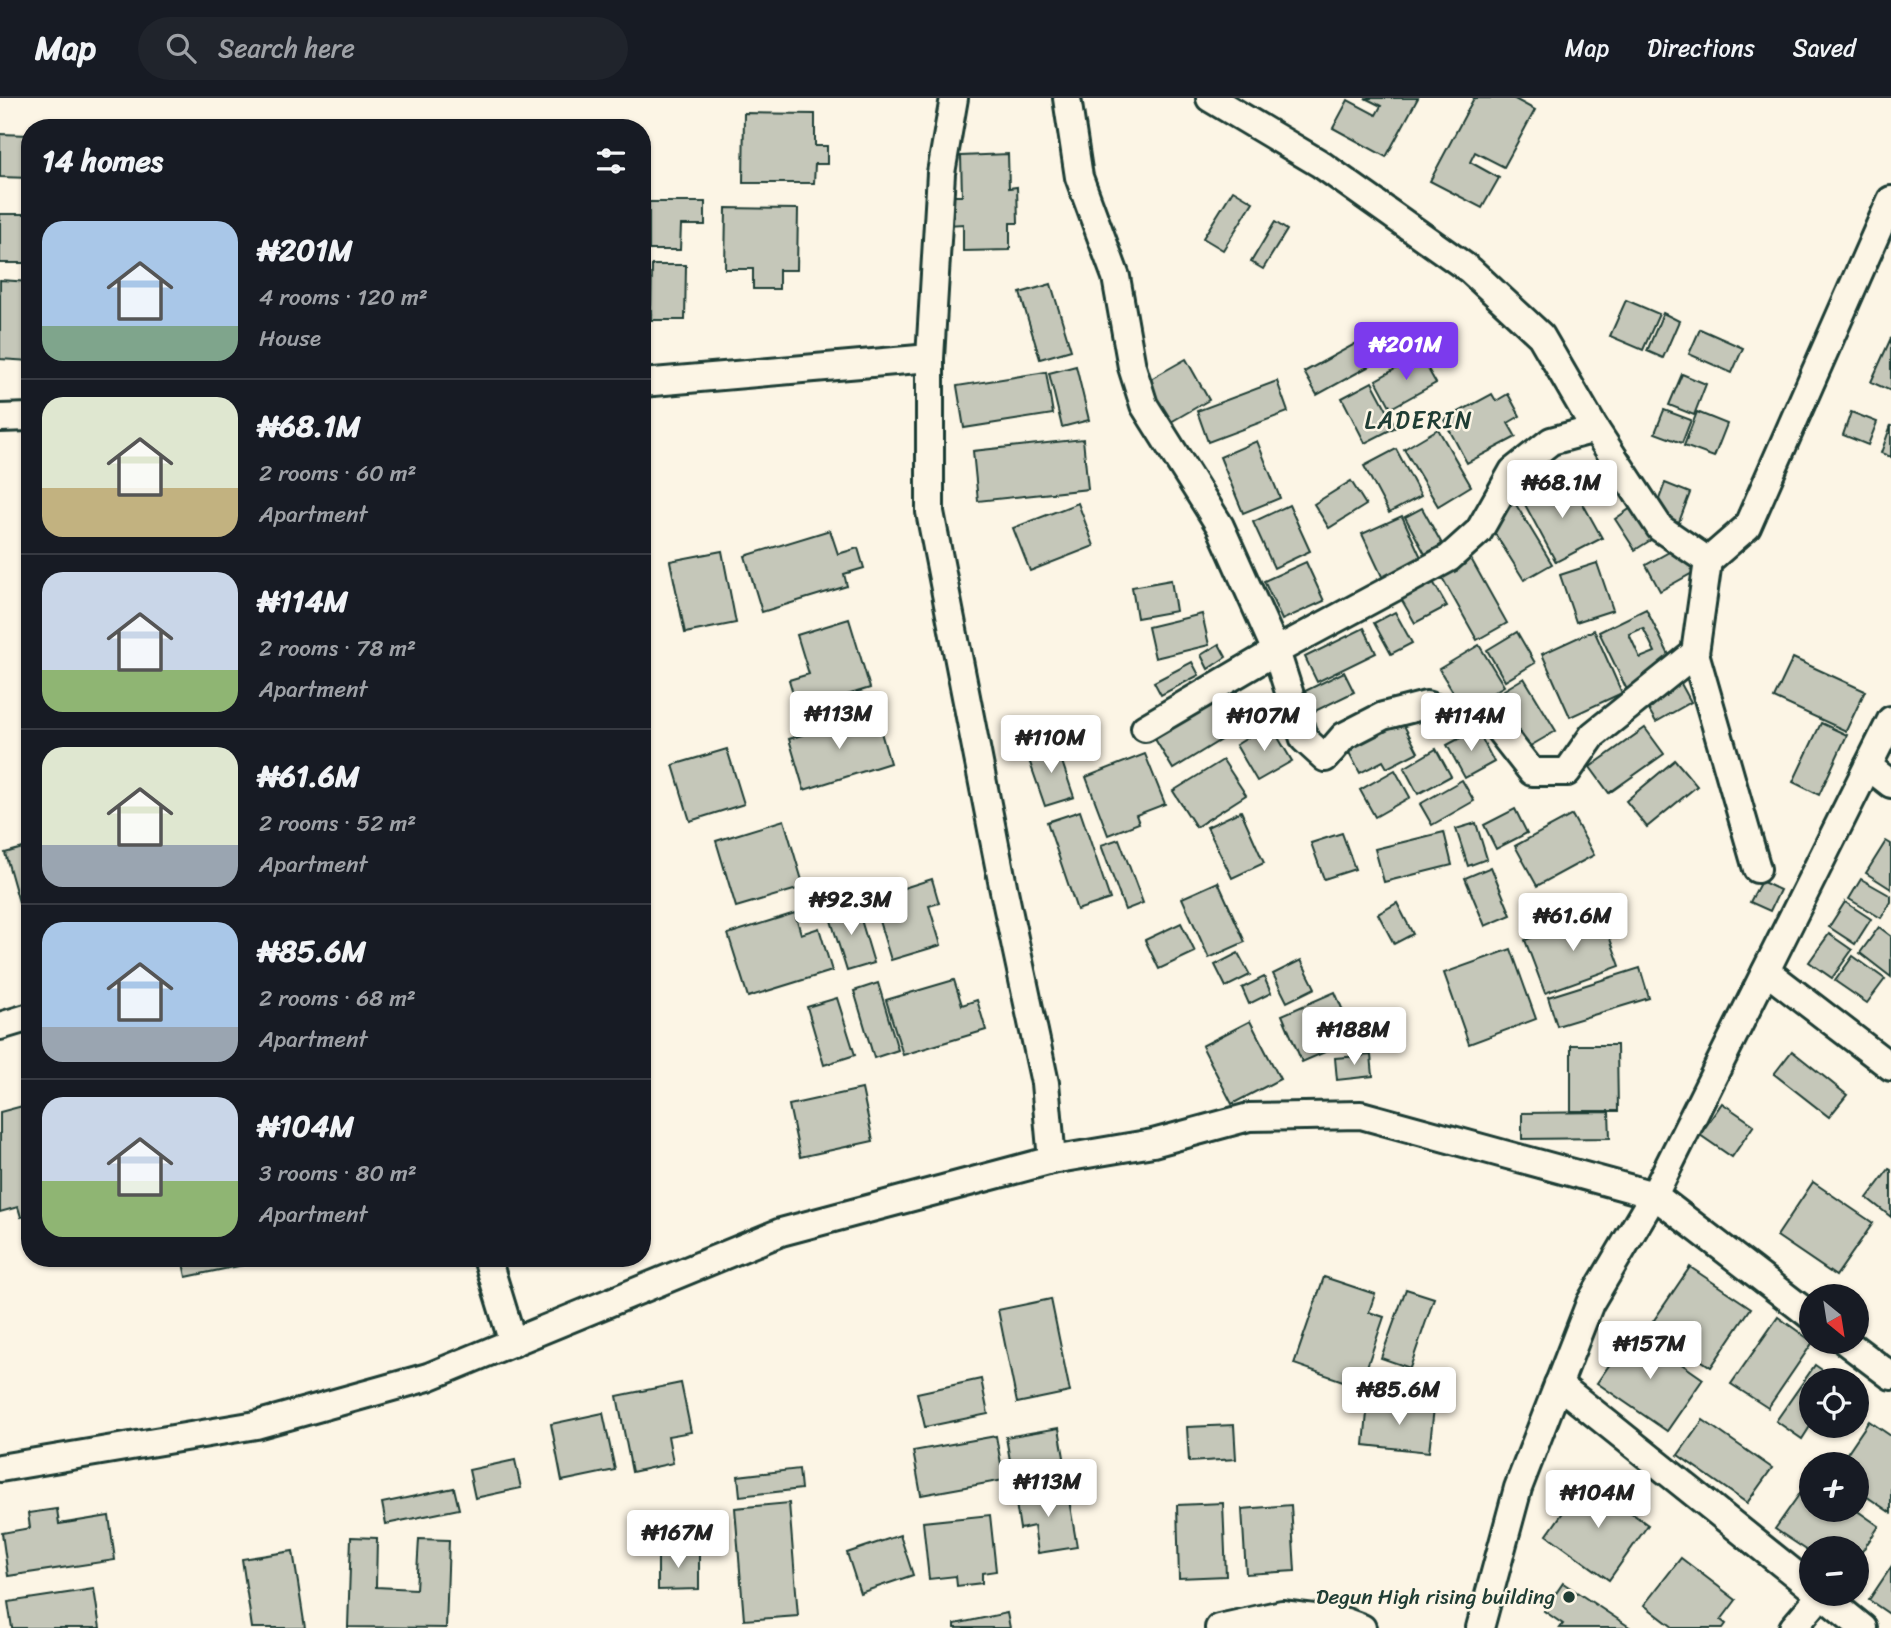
<!DOCTYPE html>
<meta charset="utf-8">
<style>
body{margin:0;font-family:Sriracha,sans-serif;background:#20242c;color:#f1f3f6;height:100vh;display:flex;flex-direction:column;font-size:26px;white-space:nowrap}
*{box-sizing:border-box;margin:0}
p{font-size:23px;color:#9ea1a6}
.icon{flex:none;width:38px;height:38px;fill:none;stroke:currentColor;stroke-width:2;stroke-linecap:round;stroke-linejoin:round}
.map{position:relative;flex:1;overflow:hidden}
.side{position:absolute;left:21px;top:21px;width:630px;height:1148px;display:flex;flex-direction:column;background:#171b24;border-radius:28px;box-shadow:0 2px 5px #0004}
.side>*{flex:none}
.needle{width:46px;rotate:150deg}
.tools{position:absolute;left:1799px;top:1186px;display:grid;gap:14px}
.tools a{display:grid;place-items:center;width:70px;height:70px;border-radius:50%;background:#171b24;box-shadow:0 2px 5px #0004;font-size:35px}
.price{position:absolute;translate:-50% -60px;padding:0 16px;border-radius:7px;background:#fff;color:#222;font-size:23px;line-height:46px;filter:drop-shadow(0 2px 4px #0008)}
.price::after{content:'';position:absolute;left:50%;top:42px;width:21px;height:16px;margin-left:-10px;background:inherit;clip-path:polygon(0 0,100% 0,50% 100%)}
.price.on{background:#7c3aed;color:#fff}
ul{padding:0;list-style:none}
li{display:flex;align-items:center;gap:21px;height:175px;padding:0 21px}
li+li{border-top:2px solid #363941}
li span{display:grid;place-items:center;flex:none;width:196px;height:140px;border-radius:21px;color:#555}
li>.icon{margin-inline-start:auto}
span .icon{width:84px;height:84px;fill:#fffc;stroke-width:1}
li b{font-size:30px}
h2{display:flex;justify-content:space-between;align-items:center;height:84px;padding:0 21px;font-size:30px}
header{display:flex;align-items:center;gap:42px;box-sizing:border-box;height:98px;padding:0 35px;background:#171b24;border-bottom:2px solid #363941}
header strong{font-size:33px}
nav{display:flex;gap:38px;margin-inline-start:auto;font-size:24px}
.search{width:490px;height:63px;background:#20242c;display:flex;align-items:center;gap:18px;box-sizing:border-box;padding:0 24px;border-radius:38px;color:#9ea1a6;font-size:26px}
.map>svg:first-child{display:block}
.building{fill:#c5c7b9;stroke:#1f3d34;stroke-width:2;fill-rule:evenodd}
.lines{fill:none;stroke-linecap:round;stroke-linejoin:round}
.minor-casing{stroke:#1f3d34;stroke-width:32}
.minor{stroke:#fcf5e5;stroke-width:26}
.poi-dot{fill:#1f3d34;stroke:#fcf5e5;stroke-width:2.5}
.labels{text-anchor:middle;stroke-width:5;stroke-linejoin:round;paint-order:stroke}
.poi-label{font-size:21px;fill:#1f3d34;stroke:#fcf5e5;text-anchor:end}
.quarter-label{font-size:24px;letter-spacing:2px;fill:#1f3d34;stroke:#fcf5e5}
</style>
<header>
<strong>Map</strong>
<div class="search"><svg class="icon" aria-label="search" viewBox="0 0 24 24"><circle cx="10" cy="10" r="6"/><path d="M15 15l6 6"/></svg>Search here</div>
<nav><a>Map</a><a>Directions</a><a>Saved</a></nav>
</header>
<div class="map">
<svg width="1891" height="1530" viewBox="0 0 1891 1530">
<rect width="100%" height="100%" fill="#fcf5e5"/>
<filter id="ink" filterUnits="userSpaceOnUse"><feTurbulence type="fractalNoise" baseFrequency=".0143" numOctaves="2"/><feDisplacementMap in="SourceGraphic" scale="14" xChannelSelector="R" yChannelSelector="G"/><feConvolveMatrix kernelMatrix="1 2 1 2 8 2 1 2 1" color-interpolation-filters="sRGB"/></filter>
<g filter="url(#ink)">
<!-- building -->
<g class="building">
<polygon points="1365,0 1418,0 1386,59 1333,30 1348,2 1376,17 1381,8"/>
<polygon points="1474,0 1513,0 1535,12 1504,69 1475,54 1470,64 1499,80 1482,110 1430,83"/>
<polygon points="744,15 815,16 815,48 827,48 827,66 815,66 814,85 743,85"/>
<polygon points="0,36 30,37 30,80 0,79"/>
<polygon points="1008,56 1009,90 1017,89 1018,125 1010,125 1010,152 963,153 963,126 947,127 946,98 962,98 961,58"/>
<polygon points="1233,92 1253,104 1223,152 1203,140"/>
<polygon points="649,104 705,104 705,127 681,127 680,152 649,152"/>
<polygon points="726,110 798,111 797,172 779,172 779,191 753,191 753,171 725,171"/>
<rect x="0" y="116" width="30" height="49"/>
<polygon points="1275,124 1287,132 1263,171 1251,164"/>
<polygon points="652,167 686,167 685,222 651,222"/>
<polygon points="0,182 30,184 30,263 0,261"/>
<polygon points="1051,186 1071,252 1040,261 1020,195"/>
<polygon points="1626,202 1659,216 1643,252 1610,238"/>
<polygon points="642,215 644,215 643,251 642,251"/>
<polygon points="1663,215 1679,223 1663,260 1647,253"/>
<polygon points="1700,231 1743,250 1732,275 1689,256"/>
<polygon points="1891,240 1891,293 1871,284"/>
<polygon points="1362,242 1375,265 1317,297 1304,274"/>
<polygon points="1420,257 1436,285 1391,310 1376,282"/>
<polygon points="1186,261 1209,302 1164,328 1140,287"/>
<polygon points="1076,268 1089,322 1062,329 1049,275"/>
<polygon points="1046,274 1053,316 964,330 957,288"/>
<polygon points="1682,276 1706,286 1694,317 1669,307"/>
<polygon points="1277,283 1288,314 1208,344 1197,313"/>
<polygon points="1372,284 1396,329 1365,345 1342,300"/>
<polygon points="1492,296 1496,303 1508,296 1520,318 1508,325 1516,339 1467,365 1444,322"/>
<polygon points="1664,312 1691,322 1682,345 1655,335"/>
<polygon points="1697,314 1727,326 1714,359 1684,348"/>
<polygon points="1851,314 1877,324 1868,347 1843,337"/>
<polygon points="1891,327 1891,359 1881,355"/>
<polygon points="1438,331 1471,388 1438,408 1404,351"/>
<polygon points="1083,341 1088,391 978,403 973,353"/>
<polygon points="1257,343 1280,400 1243,415 1220,359"/>
<polygon points="1396,351 1421,398 1389,415 1364,368"/>
<polygon points="1568,379 1602,440 1556,464 1523,403"/>
<polygon points="1351,383 1366,407 1329,430 1314,406"/>
<polygon points="1665,385 1690,395 1679,424 1654,415"/>
<polygon points="1078,405 1094,448 1030,473 1013,430"/>
<polygon points="1515,405 1552,466 1524,482 1487,423"/>
<polygon points="1289,407 1310,453 1274,470 1253,424"/>
<polygon points="1634,408 1654,440 1635,452 1615,421"/>
<polygon points="1422,410 1442,446 1425,456 1405,419"/>
<polygon points="1402,418 1425,468 1386,487 1362,436"/>
<polygon points="830,432 838,456 858,450 864,470 844,476 847,488 762,514 745,458"/>
<polygon points="1680,448 1694,474 1660,493 1646,467"/>
<polygon points="722,453 736,525 685,535 670,463"/>
<polygon points="1470,459 1507,525 1477,542 1440,476"/>
<polygon points="1306,464 1324,503 1282,522 1264,483"/>
<polygon points="1597,465 1613,512 1576,524 1560,477"/>
<polygon points="1171,482 1176,513 1137,520 1132,489"/>
<polygon points="1432,482 1447,508 1415,525 1400,499"/>
<path d="M1646 511 1673 565 1628 594 1599 534ZM1643 530 1655 554 1640 560 1629 536Z"/>
<polygon points="1395,514 1412,545 1391,556 1374,525"/>
<polygon points="1202,516 1209,547 1155,560 1148,529"/>
<polygon points="849,521 870,590 798,612 789,582 809,576 797,537"/>
<polygon points="1364,530 1376,555 1317,584 1305,559"/>
<polygon points="1594,532 1622,595 1570,619 1542,556"/>
<polygon points="1517,534 1535,565 1505,583 1487,552"/>
<polygon points="1219,546 1226,559 1208,571 1201,557"/>
<polygon points="1479,547 1504,588 1464,612 1439,571"/>
<polygon points="1793,560 1865,593 1846,633 1774,600"/>
<polygon points="1192,564 1199,577 1161,597 1154,584"/>
<polygon points="1344,574 1354,594 1305,618 1295,598"/>
<polygon points="1524,580 1556,633 1525,651 1494,598"/>
<polygon points="1679,582 1691,604 1656,624 1643,602"/>
<polygon points="1214,605 1232,635 1173,671 1155,641"/>
<polygon points="875,614 890,665 804,692 789,641"/>
<polygon points="1399,618 1418,654 1387,670 1383,663 1360,675 1345,647"/>
<polygon points="1821,625 1847,637 1819,697 1793,684"/>
<polygon points="1270,626 1292,663 1257,683 1236,647"/>
<polygon points="1645,630 1664,656 1609,695 1590,669"/>
<polygon points="1477,631 1494,664 1465,680 1447,647"/>
<polygon points="1056,646 1074,699 1045,708 1027,656"/>
<polygon points="727,651 744,706 690,723 673,667"/>
<polygon points="1436,651 1451,678 1418,696 1404,670"/>
<polygon points="1145,656 1165,706 1136,717 1139,725 1108,737 1086,679"/>
<polygon points="1223,662 1246,697 1196,729 1173,693"/>
<polygon points="1675,662 1697,688 1647,729 1626,703"/>
<polygon points="1395,672 1410,699 1375,719 1360,692"/>
<polygon points="1462,682 1474,703 1432,727 1420,706"/>
<polygon points="1515,711 1527,735 1496,751 1484,727"/>
<polygon points="1080,713 1110,801 1077,812 1047,724"/>
<polygon points="1241,713 1264,765 1232,780 1207,729"/>
<polygon points="1572,717 1594,757 1537,788 1515,748"/>
<polygon points="784,722 804,789 736,809 716,743"/>
<polygon points="1476,725 1487,761 1468,768 1456,731"/>
<polygon points="1444,734 1452,767 1384,784 1375,751"/>
<polygon points="1342,735 1355,771 1324,781 1311,745"/>
<polygon points="1119,741 1143,805 1125,812 1101,747"/>
<polygon points="1886,743 1891,746 1891,791 1866,775"/>
<polygon points="30,748 30,843 5,755"/>
<polygon points="1491,769 1511,817 1485,828 1465,780"/>
<polygon points="932,781 939,805 929,808 941,847 891,862 872,800"/>
<polygon points="1861,781 1891,798 1891,804 1881,820 1849,801"/>
<polygon points="1761,783 1780,792 1770,813 1750,804"/>
<polygon points="1218,784 1245,844 1209,860 1182,800"/>
<polygon points="1845,804 1871,821 1855,846 1829,829"/>
<polygon points="856,805 874,865 847,873 828,813"/>
<polygon points="1397,805 1413,836 1394,846 1378,816"/>
<polygon points="1600,814 1620,868 1545,895 1525,842"/>
<polygon points="795,815 801,836 819,830 832,873 748,899 728,836"/>
<polygon points="1181,825 1195,854 1159,871 1145,842"/>
<polygon points="1879,829 1891,838 1891,879 1860,855"/>
<polygon points="1829,836 1852,852 1832,880 1809,864"/>
<polygon points="1511,851 1536,921 1469,946 1444,875"/>
<polygon points="1238,855 1250,877 1226,889 1215,867"/>
<polygon points="1853,858 1885,881 1867,905 1835,883"/>
<polygon points="1301,862 1315,890 1287,904 1273,876"/>
<polygon points="1640,870 1649,900 1557,928 1548,899"/>
<polygon points="1264,879 1271,895 1249,906 1242,890"/>
<polygon points="954,882 962,907 977,902 986,932 903,957 886,902"/>
<polygon points="878,885 898,952 874,960 854,893"/>
<polygon points="1335,894 1355,941 1302,964 1282,917"/>
<polygon points="837,900 855,957 824,967 807,909"/>
<polygon points="1250,923 1280,981 1232,1006 1202,948"/>
<polygon points="1571,947 1617,947 1618,1013 1571,1013"/>
<polygon points="1792,953 1847,997 1829,1019 1774,976"/>
<polygon points="1371,957 1373,978 1337,982 1335,960"/>
<polygon points="862,991 873,1043 800,1059 789,1007"/>
<polygon points="1722,1005 1754,1027 1732,1059 1700,1037"/>
<polygon points="30,1006 30,1117 21,1119 18,1109 0,1114 0,1014"/>
<polygon points="1609,1014 1610,1040 1522,1041 1522,1015"/>
<polygon points="1889,1071 1891,1072 1891,1119 1867,1100"/>
<polygon points="1813,1084 1873,1125 1836,1178 1777,1138"/>
<polygon points="182,1160 252,1160 253,1165 186,1179"/>
<polygon points="1690,1169 1751,1210 1711,1269 1650,1228"/>
<polygon points="1324,1179 1375,1196 1369,1214 1384,1219 1360,1289 1294,1266"/>
<polygon points="1406,1191 1434,1200 1410,1270 1381,1260"/>
<polygon points="1051,1201 1070,1294 1017,1305 998,1212"/>
<polygon points="1778,1219 1813,1244 1768,1310 1731,1286"/>
<polygon points="1633,1232 1703,1281 1667,1333 1597,1285"/>
<polygon points="1815,1267 1838,1283 1811,1283 1811,1327 1802,1341 1776,1323"/>
<polygon points="981,1281 988,1316 925,1329 917,1295"/>
<polygon points="681,1285 691,1334 668,1338 673,1365 632,1374 617,1298"/>
<polygon points="1368,1304 1434,1310 1429,1354 1364,1347"/>
<polygon points="603,1315 615,1372 562,1383 551,1326"/>
<polygon points="1703,1322 1772,1370 1747,1405 1678,1357"/>
<polygon points="1869,1323 1891,1338 1891,1415 1857,1392 1857,1367 1839,1367"/>
<polygon points="1234,1327 1236,1361 1189,1364 1187,1329"/>
<polygon points="1059,1330 1067,1377 1014,1386 1006,1339"/>
<polygon points="996,1338 1004,1382 921,1397 913,1353"/>
<polygon points="515,1362 521,1390 475,1400 469,1372"/>
<polygon points="799,1371 801,1391 740,1398 738,1378"/>
<polygon points="1810,1381 1811,1412 1856,1412 1879,1428 1857,1461 1857,1451 1811,1451 1811,1455 1775,1431"/>
<polygon points="1586,1382 1648,1427 1609,1482 1547,1437"/>
<polygon points="454,1390 459,1411 386,1426 382,1405"/>
<polygon points="1067,1390 1077,1449 1038,1455 1034,1428 1020,1431 1015,1399"/>
<polygon points="789,1405 798,1518 744,1522 735,1410"/>
<polygon points="1223,1405 1226,1478 1179,1480 1177,1407"/>
<polygon points="1291,1407 1295,1473 1246,1476 1242,1411"/>
<polygon points="57,1411 59,1426 109,1418 115,1462 8,1478 2,1435 30,1430 28,1415"/>
<polygon points="990,1417 996,1473 982,1475 982,1485 957,1488 956,1478 929,1481 923,1424"/>
<polygon points="900,1437 913,1477 860,1495 847,1455"/>
<polygon points="351,1439 377,1440 376,1489 416,1491 419,1441 449,1442 446,1530 348,1529"/>
<polygon points="699,1451 699,1491 658,1492 658,1452"/>
<polygon points="293,1453 305,1530 252,1530 242,1461"/>
<polygon points="1681,1460 1736,1502 1721,1522 1726,1526 1723,1530 1674,1530 1644,1507"/>
<polygon points="1891,1469 1891,1517 1869,1502"/>
<polygon points="1563,1485 1631,1530 1560,1530 1563,1526 1544,1513"/>
<polygon points="94,1491 100,1530 12,1530 8,1504"/>
<polygon points="1007,1515 1010,1530 955,1530 955,1526"/>
</g>
<g class="lines">
<!-- minor casing -->
<g class="minor-casing">
<g id="minor">
<polyline points="1067,0 1079,79 1116,179 1132,269 1144,307 1220,428 1276,553 1304,641 1325,660 1344,638 1383,618 1426,607 1458,617 1485,614 1532,674 1567,674 1593,637 1695,555"/>
<polyline points="1210,0 1319,65 1470,172 1541,238 1595,331 1660,430 1708,463"/>
<polyline points="642,285 930,260"/>
<polyline points="0,320 30,319"/>
<polyline points="1145,630 1276,553 1449,460 1479,433 1513,373 1551,343 1595,331"/>
<polyline points="1868,668 1891,686"/>
<polyline points="1757,771 1695,555 1708,463 1747,429 1891,102"/>
<polyline points="1766,873 1891,969"/>
<polyline points="0,928 30,919"/>
<polyline points="1052,1062 1153,1045 1249,1019 1361,1017 1654,1097 1811,1218"/>
<polyline points="487,1160 513,1245"/>
<polyline points="1846,1244 1891,1278"/>
<polyline points="1558,1286 1811,1489"/>
<polyline points="0,1370 256,1327 428,1279 781,1134 1052,1062 1045,985 1004,793 930,414 930,260 941,75 954,0"/>
<polyline points="1821,1496 1863,1530"/>
<polyline points="1219,1530 1282,1516 1346,1524 1362,1530"/>
<polyline points="1480,1530 1518,1390 1590,1205 1654,1097 1891,622"/>
<polyline points="1793,1530 1821,1497"/>
</g>
</g>
<!-- minor -->
<use href="#minor" class="minor"/>
</g>
</g>
<!-- markers -->
<circle class="poi-dot" cx="1569" cy="1499" r="7"/>
<g class="labels">
<!-- poi labels -->
<g class="poi-label">
<text x="1555" y="1506">Degun High rising building</text>
</g>
<!-- quarter labels -->
<g class="quarter-label">
<text x="1419" y="330">LADERIN</text>
</g>
</g>
</svg>
<div class="tools">
<a><svg class="needle" viewBox="-14 -14 28 28"><path d="M0-13l5 13h-10z" fill="#e53935"/><path d="M0 13l5-13h-10z" fill="#9ea1a6"/></svg></a>
<a><svg class="icon" aria-label="locate" viewBox="0 0 24 24"><circle cx="12" cy="12" r="6"/><path d="M12 2v4M12 18v4M2 12h4M18 12h4"/></svg></a>
<a>+</a>
<a>−</a>
</div>
<b class="price on" style="left:1406px;top:284px">₦201M</b>
<b class="price" style="left:1562px;top:422px">₦68.1M</b>
<b class="price" style="left:839px;top:653px">₦113M</b>
<b class="price" style="left:1264px;top:655px">₦107M</b>
<b class="price" style="left:1471px;top:655px">₦114M</b>
<b class="price" style="left:1051px;top:677px">₦110M</b>
<b class="price" style="left:851px;top:839px">₦92.3M</b>
<b class="price" style="left:1573px;top:855px">₦61.6M</b>
<b class="price" style="left:1354px;top:969px">₦188M</b>
<b class="price" style="left:1650px;top:1283px">₦157M</b>
<b class="price" style="left:1399px;top:1329px">₦85.6M</b>
<b class="price" style="left:1048px;top:1421px">₦113M</b>
<b class="price" style="left:1598px;top:1432px">₦104M</b>
<b class="price" style="left:678px;top:1472px">₦167M</b>
<section class="side">
<h2>14 homes<svg class="icon" aria-label="filters" viewBox="0 0 24 24"><path d="M4 7h16M4 17h16"/><circle cx="9" cy="7" r="2"/><circle cx="15" cy="17" r="2"/></svg></h2>
<ul>
<li><span style="background:linear-gradient(#a9c7e8 75%,#7fa58c 0)"><svg class="icon" aria-label="home" viewBox="0 0 24 24"><path d="M3 11l9-7 9 7M6 9v11h12V9"/></svg></span><div><b>₦201M</b><p>4 rooms · 120 m²</p><p>House</p></div></li>
<li><span style="background:linear-gradient(#dfe7d0 65%,#c2b280 0)"><svg class="icon" aria-label="home" viewBox="0 0 24 24"><path d="M3 11l9-7 9 7M6 9v11h12V9"/></svg></span><div><b>₦68.1M</b><p>2 rooms · 60 m²</p><p>Apartment</p></div></li>
<li><span style="background:linear-gradient(#c9d6e8 70%,#8fb573 0)"><svg class="icon" aria-label="home" viewBox="0 0 24 24"><path d="M3 11l9-7 9 7M6 9v11h12V9"/></svg></span><div><b>₦114M</b><p>2 rooms · 78 m²</p><p>Apartment</p></div></li>
<li><span style="background:linear-gradient(#dfe7d0 70%,#9aa5b1 0)"><svg class="icon" aria-label="home" viewBox="0 0 24 24"><path d="M3 11l9-7 9 7M6 9v11h12V9"/></svg></span><div><b>₦61.6M</b><p>2 rooms · 52 m²</p><p>Apartment</p></div></li>
<li><span style="background:linear-gradient(#a9c7e8 75%,#9aa5b1 0)"><svg class="icon" aria-label="home" viewBox="0 0 24 24"><path d="M3 11l9-7 9 7M6 9v11h12V9"/></svg></span><div><b>₦85.6M</b><p>2 rooms · 68 m²</p><p>Apartment</p></div></li>
<li><span style="background:linear-gradient(#c9d6e8 60%,#8fb573 0)"><svg class="icon" aria-label="home" viewBox="0 0 24 24"><path d="M3 11l9-7 9 7M6 9v11h12V9"/></svg></span><div><b>₦104M</b><p>3 rooms · 80 m²</p><p>Apartment</p></div></li>
</ul>
</section>
</div>
